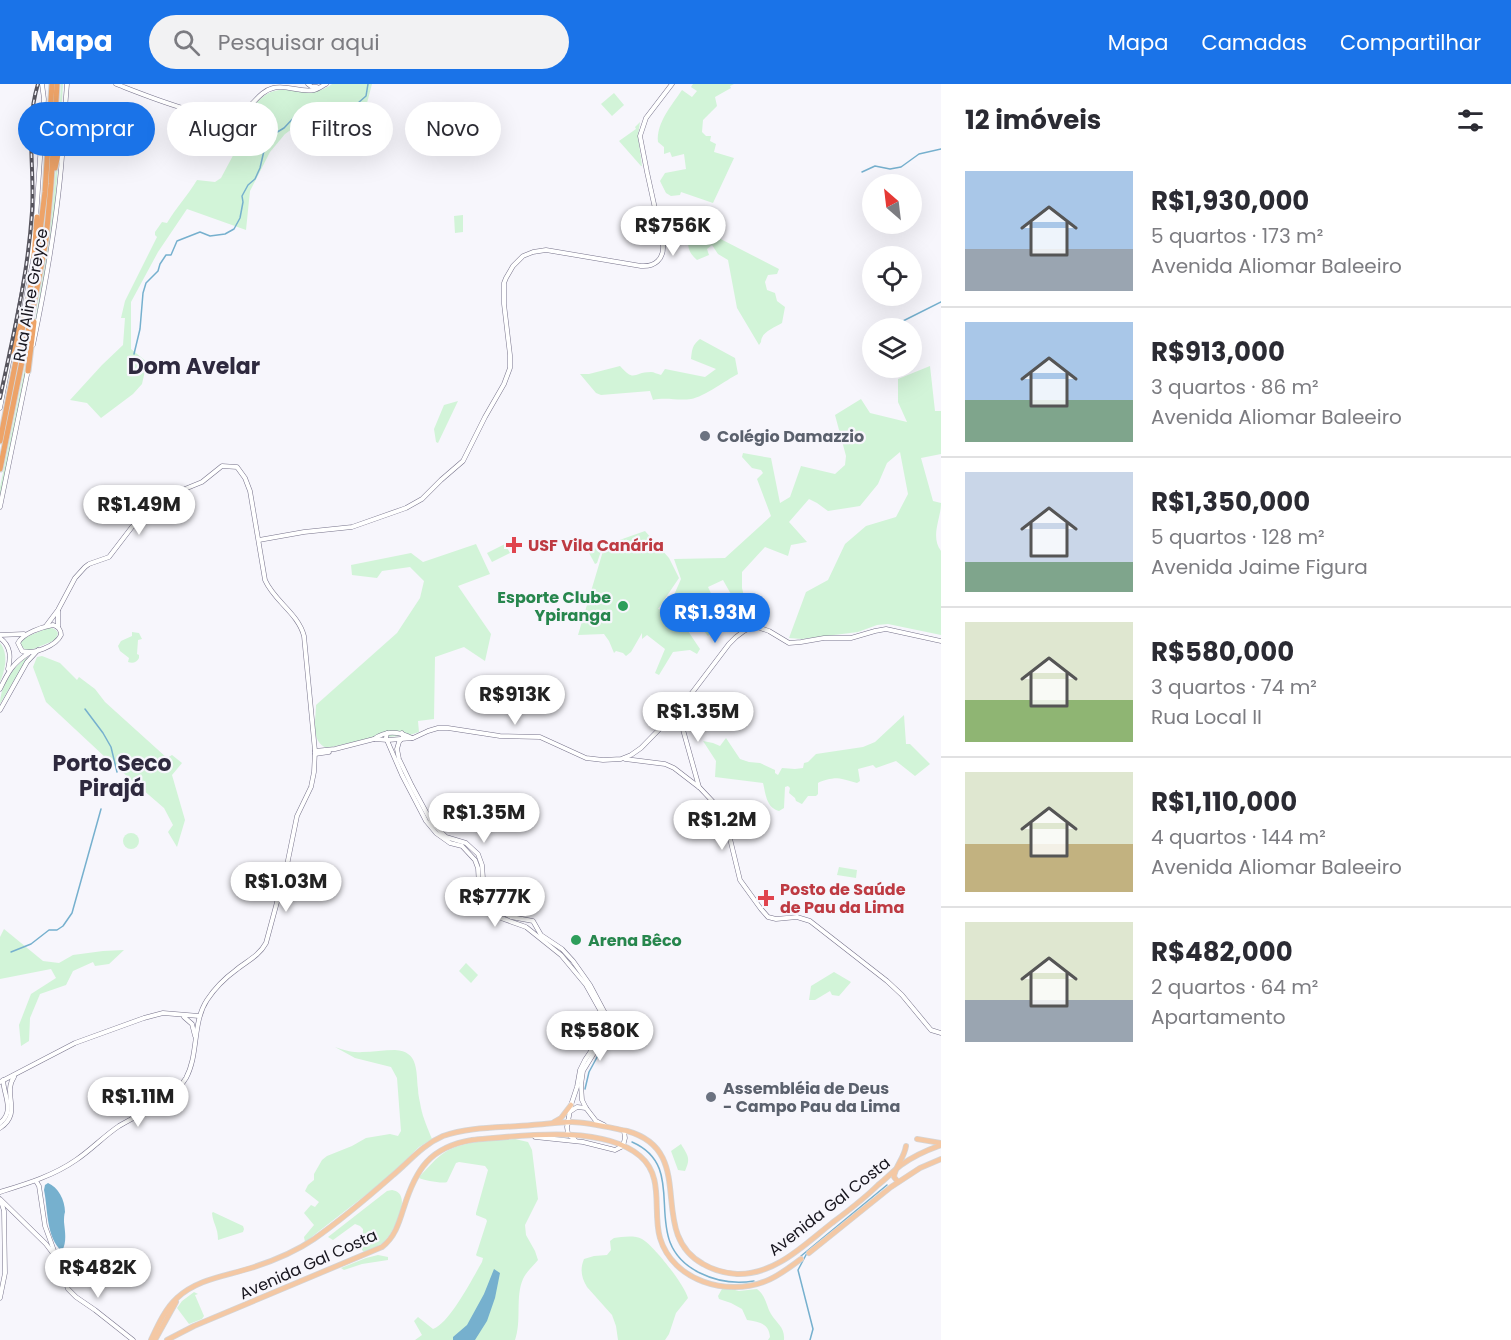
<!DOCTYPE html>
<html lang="pt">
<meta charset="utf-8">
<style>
body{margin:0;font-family:Poppins,sans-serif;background:#f2f2f3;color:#2b2b33;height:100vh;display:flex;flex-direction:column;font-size:22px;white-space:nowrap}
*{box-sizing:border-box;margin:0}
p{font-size:20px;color:#7c7c81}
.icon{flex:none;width:33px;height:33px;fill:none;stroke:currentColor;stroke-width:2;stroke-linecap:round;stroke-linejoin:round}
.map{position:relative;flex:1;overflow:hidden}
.drawer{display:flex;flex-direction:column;background:#fff;width:570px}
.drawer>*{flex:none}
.banner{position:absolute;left:18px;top:18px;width:570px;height:54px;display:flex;gap:12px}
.needle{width:39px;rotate:332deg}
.controls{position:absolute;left:862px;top:90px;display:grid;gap:12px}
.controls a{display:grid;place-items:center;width:60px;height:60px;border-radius:50%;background:#fff;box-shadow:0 6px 24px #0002;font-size:30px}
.price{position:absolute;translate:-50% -51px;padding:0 14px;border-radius:21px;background:#fff;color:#222;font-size:20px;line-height:39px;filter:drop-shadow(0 2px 3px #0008)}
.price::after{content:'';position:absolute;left:50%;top:36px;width:18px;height:14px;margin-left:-9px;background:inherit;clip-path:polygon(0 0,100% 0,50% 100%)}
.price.active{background:#1a73e8;color:#fff}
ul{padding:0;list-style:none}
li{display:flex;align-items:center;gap:18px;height:150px;padding:0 24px}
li+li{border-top:2px solid #e1e1e2}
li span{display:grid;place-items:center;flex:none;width:168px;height:120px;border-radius:0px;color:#555}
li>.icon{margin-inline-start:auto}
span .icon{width:72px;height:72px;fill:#fffc;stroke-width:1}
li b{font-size:26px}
h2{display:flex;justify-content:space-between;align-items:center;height:72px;padding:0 24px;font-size:26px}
.pill{padding:0 21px;border-radius:27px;background:#fff;box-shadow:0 6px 24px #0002;font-size:21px;line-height:54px}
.pill.active{background:#1a73e8;color:#fff}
header{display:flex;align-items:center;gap:36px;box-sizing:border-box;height:84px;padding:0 30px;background:#1a73e8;color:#fff}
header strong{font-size:28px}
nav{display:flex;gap:33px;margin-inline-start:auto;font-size:21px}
.search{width:420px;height:54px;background:#f2f2f3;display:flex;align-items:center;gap:15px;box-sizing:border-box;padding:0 21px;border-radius:33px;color:#7c7c81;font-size:22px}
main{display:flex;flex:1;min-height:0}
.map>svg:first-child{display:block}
.green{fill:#d2f4d8}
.water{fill:#76b0ce}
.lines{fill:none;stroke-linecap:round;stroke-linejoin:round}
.stream{stroke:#76b0ce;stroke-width:1.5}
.secondary-casing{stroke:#76728a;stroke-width:5}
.primary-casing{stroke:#d5d5d6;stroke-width:6}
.highway-casing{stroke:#d5d5d6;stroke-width:7}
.secondary{stroke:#fff;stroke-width:4}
.primary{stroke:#f4c8a4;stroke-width:4.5}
.highway{stroke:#eda368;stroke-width:5}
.rail-casing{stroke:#57555e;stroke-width:4}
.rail{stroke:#f7f6fc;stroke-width:1.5;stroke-dasharray:4.5;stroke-linecap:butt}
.worship-dot{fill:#6b7280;stroke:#f7f6fc;stroke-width:2}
.health-dot{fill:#e0444e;stroke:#f7f6fc;stroke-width:2}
.leisure-dot{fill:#2e9e5b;stroke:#f7f6fc;stroke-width:2}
.labels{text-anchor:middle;stroke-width:4.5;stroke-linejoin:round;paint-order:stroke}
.street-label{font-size:16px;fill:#17151e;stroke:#f7f6fc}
.worship-label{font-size:16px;font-weight:bold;fill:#5b616d;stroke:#f7f6fc;text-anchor:start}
.health-label{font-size:16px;font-weight:bold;fill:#be3a42;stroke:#f7f6fc;text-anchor:start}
.leisure-label{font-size:16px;font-weight:bold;fill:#27864d;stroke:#f7f6fc;text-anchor:end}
.district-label{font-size:22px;font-weight:bold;fill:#2e293e;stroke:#f7f6fc}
</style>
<header>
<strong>Mapa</strong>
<div class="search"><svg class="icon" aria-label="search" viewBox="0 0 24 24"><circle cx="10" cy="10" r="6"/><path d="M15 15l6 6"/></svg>Pesquisar aqui</div>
<nav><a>Mapa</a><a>Camadas</a><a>Compartilhar</a></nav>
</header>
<main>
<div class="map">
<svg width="941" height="1256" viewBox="0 0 941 1256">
<rect width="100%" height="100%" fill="#f7f6fc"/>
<!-- green -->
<g class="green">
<path d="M61 0H63C59 58 57 117 49 175 44 205 36 236 30 266L50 150 57 72Z"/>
<path d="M332 0H372L367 19 342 26 317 27 285 50 270 68 250 107 246 146 187 125 158 168 131 218V265L147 278 142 300 133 310 101 334 87 319 70 316 102 281 123 261 125 234H121L125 217 157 153 155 151V148L162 138 167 139C176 124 188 111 197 96L215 98 221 94 237 64 252 45V40L244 34 245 30C253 23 261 12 271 8 293 0 309 17 332 0Z"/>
<path d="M693 0H734L730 2 731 4 715 13 717 22 703 36 702 48 706 52H711L710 57 716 60 714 68 734 74 713 119 681 108 680 111 671 112 666 109 660 97 665 89 686 85 684 70 672 73 670 68 664 70V63L658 58C656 39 672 21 682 6L692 13 697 7 691 3Z"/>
<polygon points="614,9 624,21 612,32 601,20"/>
<polygon points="640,38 638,52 642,82 641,82 619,57 636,45 635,43"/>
<polygon points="463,131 463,148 455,149 454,132"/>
<path d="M707 148 779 185 777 190 768 191 765 198 767 206 775 209 777 217 785 223 782 239C774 244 761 248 761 258L759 261 737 224 728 176 718 170 712 161 707 165 709 171 697 176C691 171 688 166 688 158L691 157 702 158Z"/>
<path d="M700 255 735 274 738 290C726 296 704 313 691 315 678 317 666 313 653 316L650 307 601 311 596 309 580 290H589L620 282C635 299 633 288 651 288 654 288 657 290 661 291L665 285 705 293 716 285 691 275C692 266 692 261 700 255Z"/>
<polygon points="27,273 26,288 0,416 0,403"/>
<path d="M930 282 935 327H941V370L921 374 933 417 941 419C941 435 930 452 941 467V551L888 540 877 541 858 548 802 555 789 554 806 508 828 496 845 460 866 442 896 433 908 410 900 368 887 379 878 400 860 422 828 427 817 419 809 415 789 438 807 458 791 461 788 472 765 463 742 488V504L746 520 744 521 742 520 738 510 732 512 723 496 708 503 721 530 709 538 713 546 708 552 693 533 682 538 700 565 697 570 690 566 673 568 659 591 655 589 665 565 647 551 642 555V549L631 568 626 572 623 569 616 567 614 569 609 557 604 550 578 551 603 467 611 459 645 447 669 474 679 494 658 525 667 527 681 495 674 475 725 474 771 432 757 395 763 389 761 386 752 384 742 373 743 369 771 374 780 419 790 413 801 382 835 390 845 381 846 372 835 331 861 315 870 329 907 338 898 318V295Z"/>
<polygon points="458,317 438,359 436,358 434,345 444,321"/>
<path d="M476 460 490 490 458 502 491 550 485 577 464 563 435 573 434 635 418 637 419 648 410 651 367 655 327 664C310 658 316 635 316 621L397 549 420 514 424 497 410 483 382 487 377 494 352 491 351 481 411 469 423 478Z"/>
<polygon points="505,460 510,469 492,478 487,469"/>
<polygon points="600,462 602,464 597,479 595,480 588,467"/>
<path d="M50 543 56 546 58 549 56 555 53 557 31 566C26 567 21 564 21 558L24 554Z"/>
<path d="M132 548 139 549 142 555 138 556 137 570 139 571V574C137 578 133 580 128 578L129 574 120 567 118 562 121 557 132 552Z"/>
<path d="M0 559C9 570 5 586 0 598Z"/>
<polygon points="42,572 60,579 77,596 79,593 95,605 105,618 167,674 172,671 182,679 172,691 185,736 177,763 168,748 173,741 164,724 105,673 46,618 33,583 37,573"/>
<path d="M28 573 0 620C0 602 13 582 28 573Z"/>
<path d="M904 631 906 660H910L930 680 915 692 896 677 876 684 873 681 858 685 860 697 857 699C852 698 848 696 842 695 836 693 823 696 818 699V710L816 712H808L802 720 796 717 795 714 789 709 790 704 788 702 785 703 784 724 779 727C766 723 766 711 763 699L715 693 716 677 703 657 713 659 720 662 726 654 740 675 749 678 760 679 775 686V689L778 691 782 684 795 685 803 684 804 679 808 678 816 670 863 663 875 658Z"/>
<circle cx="131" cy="757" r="8"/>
<polygon points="839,783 857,786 856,794 837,791"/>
<polygon points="4,845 43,877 59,879 73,871 103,867 124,866 109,880 95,882 93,878 73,887 66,901 40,910 30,934 29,957 21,962 19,941 31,910 56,894 51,885 0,895 0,853"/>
<polygon points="466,879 478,891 471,899 459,887"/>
<polygon points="834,888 851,898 839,912 832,911 830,907 815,916 809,916 811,902"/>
<path d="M335 963C344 966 352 969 362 968 373 968 384 966 395 966 419 967 416 988 418 1005 418 1011 420 1018 421 1024 423 1034 428 1045 432 1055L419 1063 385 1096 305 1158 304 1153 314 1141 304 1129 311 1121 315 1123 319 1118 305 1107 308 1101 314 1096V1090L322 1076 327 1072 352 1062 366 1054 390 1050 398 1052 401 1047 397 994 391 983 355 974Z"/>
<path d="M515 1055 528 1058 532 1066 538 1115 525 1141 526 1151 535 1167 538 1176C533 1182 526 1188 523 1195 515 1213 522 1237 515 1256H415L422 1251 414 1237 418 1233 433 1245C450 1239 472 1195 482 1178L483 1174 477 1172 476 1171 487 1137 486 1135 476 1131V1129L488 1086 485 1082 459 1078 456 1079 447 1098C442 1100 424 1096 419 1094L420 1092C427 1085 433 1077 441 1071 461 1056 491 1057 515 1055Z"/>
<path d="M681 1060C688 1072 691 1074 685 1087L678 1086 671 1067Z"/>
<path d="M392 1106C414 1109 394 1148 385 1157 379 1162 371 1166 364 1168L362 1166 363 1145 360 1142 355 1140 333 1156 328 1153 387 1107Z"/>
<path d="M213 1128 243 1142 244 1145 243 1148 218 1156C218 1143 213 1140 212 1129Z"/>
<path d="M614 1154C622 1153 634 1151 642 1155 654 1162 684 1200 688 1214L676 1229 669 1250 665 1256H618L616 1242 612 1231 587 1203C581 1193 580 1185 584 1175L594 1172 607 1171 611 1166 610 1157Z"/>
<polygon points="378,1171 388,1173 388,1176 362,1180 344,1186 341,1184 366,1174"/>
<path d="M727 1204 739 1207 757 1205C766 1212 766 1221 771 1230 777 1240 785 1243 784 1256H768L770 1253C769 1239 759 1238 747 1236L742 1225 731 1219 719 1215 718 1212 722 1205Z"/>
<polygon points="194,1208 198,1210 195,1211 204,1232 202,1235 189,1240 177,1224 182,1217"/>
</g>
<!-- water -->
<g class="water">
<path d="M48 1099C58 1103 65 1116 65 1128 64 1131 64 1134 64 1138 65 1148 67 1158 62 1167 46 1154 48 1125 44 1106L45 1101Z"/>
<polygon points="494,1185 500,1189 495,1214 487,1237 475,1256 453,1256 453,1253 467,1241 484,1210"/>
</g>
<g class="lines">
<!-- stream -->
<g class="stream">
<polyline points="862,88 875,82 890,85 901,83 919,70 941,65"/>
<polyline points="901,238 941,218"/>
<polyline points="134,270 140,245 143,209 146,199 158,187 160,180 166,171 171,171 177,157 200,148 210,152 225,150 234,145 240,134 243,118 242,112 248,101 255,95 260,84 266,58 269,53 284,44 299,28 308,24 346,24 358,19 366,12 368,0"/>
<polyline points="85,625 103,649 111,663 117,688"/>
<polyline points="11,868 31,860 49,846 57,846 63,842 72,829 101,725"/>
<polyline points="608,954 613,943 613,938"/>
<polyline points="585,1005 589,988 602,964"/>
<path d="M632 1058C694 1085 634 1157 700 1189 716 1197 735 1200 754 1197"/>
<polyline points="807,1169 798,1186 813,1245 810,1256"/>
<polyline points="801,1172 887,1101"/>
</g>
<!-- secondary casing -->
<g class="secondary-casing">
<g id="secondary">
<path d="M116 0C142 10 209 38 236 31 251 27 257 8 273 4 286 0 300 9 314 6 318 5 322 2 326 0"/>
<polyline points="308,0 312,3 317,3"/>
<polyline points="63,50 67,0"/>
<polyline points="36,134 44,15 42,0"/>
<polyline points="13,258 34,147"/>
<path d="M33 261C47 194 59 126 63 58"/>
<polyline points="0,324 11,268"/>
<polyline points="0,423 28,286"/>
<path d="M259 456 304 448 352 443 406 424 422 415 441 396 463 377 485 333 504 300 510 284V271L504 220V199L506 194 513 182 523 172 533 168 546 166 641 182C655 183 664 175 663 161L647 88 640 52 646 34 672 0"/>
<path d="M53 541C58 542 61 546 61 551 56 562 33 571 22 567L18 559C23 549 42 543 53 541Z"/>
<polyline points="58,543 58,527"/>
<polyline points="0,551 24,550"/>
<path d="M0 554C11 562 11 573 8 585"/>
<path d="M0 605C8 588 13 579 29 569"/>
<polyline points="681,624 680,635 699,703"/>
<polyline points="0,626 27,578 38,566"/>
<polyline points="387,649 386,654 402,691 426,737 436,749 450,759 462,762 475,776 478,784 479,802 481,811 486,820 501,834 526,843 561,871 586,901 600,926 604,939 602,947 600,954 585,976 580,986 577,1003 571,1021 567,1043 568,1050 575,1056"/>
<polyline points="402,649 403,653 399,658 397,665 399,675 412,702 432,739 446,753 466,759 478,770 482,781 484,808 490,817 500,827 511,833 533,837 541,851 562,865 573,877 590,901 606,931 605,948 602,956 583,987 581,1001 582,1016 586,1024 596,1037 604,1041"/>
<polyline points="374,655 388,656 413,654 428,647 438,644 448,644 500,652 540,653 586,674 603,676 621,675 631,671 641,664 682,622 729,560 736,553 744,547 748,545 757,543 769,547 789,559 801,558 824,554 851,554 875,547 886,545 941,557"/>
<path d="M315 667 335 665 374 655C386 646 400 648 412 654"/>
<polyline points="315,670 329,668"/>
<polyline points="625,675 665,680 674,684 700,704 717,722 725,734 740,796 761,825 768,833 776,835 797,833 810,837 887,897 902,911 931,946 941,949"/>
<polyline points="184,933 192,940 195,952"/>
<polyline points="0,998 75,959 144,934 163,929 199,932"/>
<polyline points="571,1027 577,1023 586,1024"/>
<path d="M0 1039C15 1027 4 1012 3 996"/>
<path d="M0 1044C23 1029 2 1010 14 993"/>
<polyline points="535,1053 583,1058 615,1066 623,1062 625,1054 624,1047"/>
<polyline points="36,1097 39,1102 45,1142 68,1205 76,1213 95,1226 133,1256"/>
<path d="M0 1108C26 1100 53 1092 76 1076 91 1066 104 1052 119 1042 139 1030 174 1015 186 994 199 970 192 939 207 916 215 904 225 894 236 886 247 877 259 872 266 859L287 781 297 732 311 703 314 688 315 667 304 552C298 529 274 517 265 496L250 407 245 394 237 383 222 382 202 398 175 409 158 419 132 443 109 473 89 480 85 483 75 494 58 526 46 542"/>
<polyline points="0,1115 46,1160 52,1168"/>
<polyline points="0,1214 5,1189 4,1127 1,1117"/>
</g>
</g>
<!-- primary casing -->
<g class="primary-casing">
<g id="primary">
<polyline points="554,1038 561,1034 571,1021"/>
<polyline points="917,1055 941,1059"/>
<path d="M898 1098 894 1093C895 1082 904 1075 906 1062"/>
<polyline points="809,1169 891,1103 920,1084 941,1075"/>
<path d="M151 1256C158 1241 165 1225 177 1214 197 1195 226 1192 251 1184 273 1177 295 1168 314 1155 341 1136 367 1114 392 1092 409 1078 422 1061 443 1052 471 1042 503 1044 532 1041 546 1040 559 1038 572 1038 587 1038 612 1044 627 1047 700 1067 645 1148 703 1180 713 1186 725 1189 737 1190 775 1191 804 1161 832 1139 848 1127 864 1115 878 1101 886 1095 893 1087 901 1081 912 1073 927 1066 941 1061"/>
<polyline points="155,1256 176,1218"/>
<path d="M167 1256 194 1242 382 1163C395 1153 399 1139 404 1123 416 1085 430 1063 472 1056 519 1052 602 1040 640 1072 665 1093 652 1127 660 1154 673 1197 727 1213 766 1197 779 1192 790 1183 801 1175"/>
</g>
</g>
<!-- highway casing -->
<g class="highway-casing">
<g id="highway">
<polyline points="55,84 63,48"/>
<polyline points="34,173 37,133"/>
<polyline points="11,268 21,240"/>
<polyline points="28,287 34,238"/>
<polyline points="0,357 37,171 45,108 52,0"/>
<polyline points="0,385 37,204 46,156 51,100 57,0"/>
</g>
</g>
<!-- secondary -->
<use href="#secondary" class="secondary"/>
<!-- primary -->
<use href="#primary" class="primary"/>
<!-- highway -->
<use href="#highway" class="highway"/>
<!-- rail casing -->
<g class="rail-casing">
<path id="rail" d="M0 314C13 252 28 191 32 128 35 86 25 41 38 0"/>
</g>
<!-- rail -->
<use href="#rail" class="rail"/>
</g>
<!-- markers -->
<g class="worship-dot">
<circle cx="705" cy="352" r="6"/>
<circle cx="711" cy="1013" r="6"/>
</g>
<g class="health-dot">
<path d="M511 452h6v6h6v6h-6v6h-6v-6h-6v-6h6z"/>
<path d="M763 805h6v6h6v6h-6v6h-6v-6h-6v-6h6z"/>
</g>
<g class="leisure-dot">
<circle cx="623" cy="522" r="6"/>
<circle cx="576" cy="856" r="6"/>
</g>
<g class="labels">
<!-- street labels -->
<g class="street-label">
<text transform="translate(30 211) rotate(-80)" y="6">Rua Aline Greyce</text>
<text transform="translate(829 1122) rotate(-38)" y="6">Avenida Gal Costa</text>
<text transform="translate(308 1180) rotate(-24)" y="6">Avenida Gal Costa</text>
</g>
<!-- worship labels -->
<g class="worship-label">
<text x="717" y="358">Colégio Damazzio</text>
<text x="723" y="1010">Assembléia de Deus<tspan x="723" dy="18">- Campo Pau da Lima</tspan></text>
</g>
<!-- health labels -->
<g class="health-label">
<text x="528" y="467">USF Vila Canária</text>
<text x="780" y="811">Posto de Saúde<tspan x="780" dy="18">de Pau da Lima</tspan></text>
</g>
<!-- leisure labels -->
<g class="leisure-label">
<text x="611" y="519">Esporte Clube<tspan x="611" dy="18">Ypiranga</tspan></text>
<text x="588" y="862" text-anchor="start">Arena Bêco</text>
</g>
<!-- district labels -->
<g class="district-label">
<text x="194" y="290">Dom Avelar</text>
<text x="112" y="687">Porto Seco<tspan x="112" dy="25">Pirajá</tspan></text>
</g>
</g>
</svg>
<div class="controls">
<a><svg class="needle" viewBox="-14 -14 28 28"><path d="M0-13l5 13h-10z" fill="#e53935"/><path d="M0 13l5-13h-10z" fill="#7c7c81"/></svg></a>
<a><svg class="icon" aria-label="locate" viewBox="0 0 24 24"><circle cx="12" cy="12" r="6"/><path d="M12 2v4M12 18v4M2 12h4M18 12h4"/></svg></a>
<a><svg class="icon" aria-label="layers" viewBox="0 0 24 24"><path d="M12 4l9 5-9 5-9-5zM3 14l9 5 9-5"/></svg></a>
</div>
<b class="price" style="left:673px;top:173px">R$756K</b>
<b class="price" style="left:139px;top:452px">R$1.49M</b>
<b class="price active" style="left:715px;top:560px">R$1.93M</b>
<b class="price" style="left:515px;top:642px">R$913K</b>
<b class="price" style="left:698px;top:659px">R$1.35M</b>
<b class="price" style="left:484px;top:760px">R$1.35M</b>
<b class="price" style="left:722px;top:767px">R$1.2M</b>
<b class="price" style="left:286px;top:829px">R$1.03M</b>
<b class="price" style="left:495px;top:844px">R$777K</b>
<b class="price" style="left:600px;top:978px">R$580K</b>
<b class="price" style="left:138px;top:1044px">R$1.11M</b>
<b class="price" style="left:98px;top:1215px">R$482K</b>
<div class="banner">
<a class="pill active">Comprar</a>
<a class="pill">Alugar</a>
<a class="pill">Filtros</a>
<a class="pill">Novo</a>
</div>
</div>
<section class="drawer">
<h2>12 imóveis<svg class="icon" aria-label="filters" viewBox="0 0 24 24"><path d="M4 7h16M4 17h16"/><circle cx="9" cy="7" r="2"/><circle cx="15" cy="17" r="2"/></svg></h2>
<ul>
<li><span style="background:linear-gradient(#a9c7e8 65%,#9aa5b1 0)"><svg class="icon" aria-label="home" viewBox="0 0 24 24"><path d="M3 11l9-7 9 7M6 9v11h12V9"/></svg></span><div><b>R$1,930,000</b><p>5 quartos · 173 m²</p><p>Avenida Aliomar Baleeiro</p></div></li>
<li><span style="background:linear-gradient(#a9c7e8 65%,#7fa58c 0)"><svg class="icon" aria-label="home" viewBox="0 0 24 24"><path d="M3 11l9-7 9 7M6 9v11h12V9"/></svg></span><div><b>R$913,000</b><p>3 quartos · 86 m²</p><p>Avenida Aliomar Baleeiro</p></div></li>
<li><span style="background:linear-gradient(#c9d6e8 75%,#7fa58c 0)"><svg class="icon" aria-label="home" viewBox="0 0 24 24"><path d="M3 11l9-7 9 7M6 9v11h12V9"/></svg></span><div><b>R$1,350,000</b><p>5 quartos · 128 m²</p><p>Avenida Jaime Figura</p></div></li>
<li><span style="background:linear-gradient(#dfe7d0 65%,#8fb573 0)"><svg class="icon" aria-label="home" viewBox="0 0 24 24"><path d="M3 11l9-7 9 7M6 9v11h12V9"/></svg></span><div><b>R$580,000</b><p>3 quartos · 74 m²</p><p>Rua Local II</p></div></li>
<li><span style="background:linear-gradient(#dfe7d0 60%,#c2b280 0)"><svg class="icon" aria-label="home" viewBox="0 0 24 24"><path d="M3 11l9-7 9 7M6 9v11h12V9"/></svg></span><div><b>R$1,110,000</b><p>4 quartos · 144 m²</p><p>Avenida Aliomar Baleeiro</p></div></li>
<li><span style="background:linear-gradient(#dfe7d0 65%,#9aa5b1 0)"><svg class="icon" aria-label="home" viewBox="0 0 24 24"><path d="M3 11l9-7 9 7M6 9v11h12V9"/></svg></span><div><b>R$482,000</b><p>2 quartos · 64 m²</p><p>Apartamento</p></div></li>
</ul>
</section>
</main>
